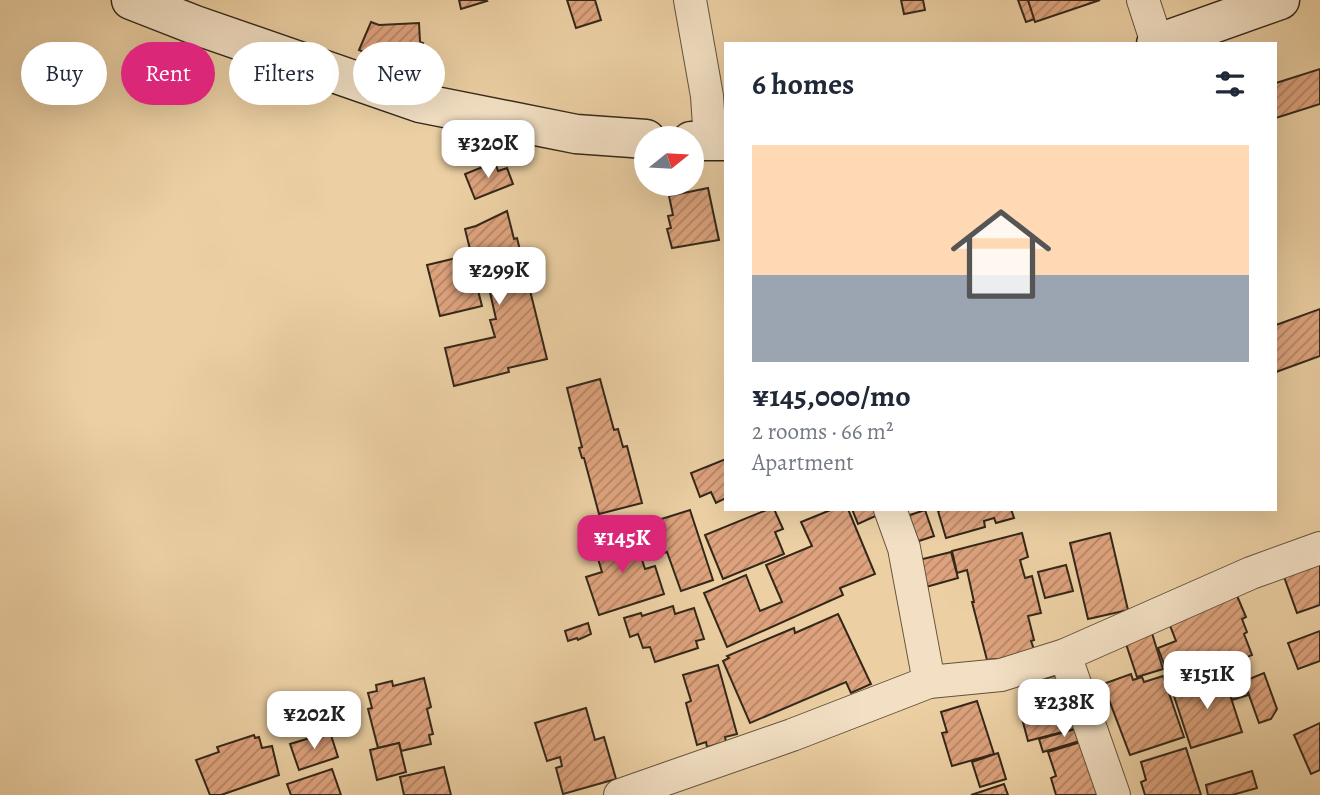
<!DOCTYPE html>
<meta charset="utf-8">
<style>
body{margin:0;font-family:Alegreya,serif;background:#f6f6f7;color:#1f2937;height:100vh;display:flex;flex-direction:column;font-size:26px;white-space:nowrap}
*{box-sizing:border-box;margin:0}
p{font-size:23px;color:#747a83}
.icon{flex:none;width:38px;height:38px;fill:none;stroke:currentColor;stroke-width:2;stroke-linecap:round;stroke-linejoin:round}
.map{position:relative;flex:1;overflow:hidden}
.details{position:absolute;left:724px;top:42px;width:553px;height:469px;display:flex;flex-direction:column;background:#fff;border-radius:0px;box-shadow:0 7px 28px #0002}
.details>*{flex:none}
.hud{position:absolute;left:21px;top:42px;width:598px;height:63px;display:flex;gap:14px}
.needle{width:46px;rotate:72deg}
.tools{position:absolute;left:634px;top:126px;display:grid;gap:14px}
.tools a{display:grid;place-items:center;width:70px;height:70px;border-radius:50%;background:#fff;box-shadow:0 7px 28px #0002;font-size:35px}
.price{position:absolute;translate:-50% -60px;padding:0 16px;border-radius:14px;background:#fff;color:#222;font-size:23px;line-height:46px;filter:drop-shadow(0 2px 4px #0008)}
.price::after{content:'';position:absolute;left:50%;top:42px;width:21px;height:16px;margin-left:-10px;background:inherit;clip-path:polygon(0 0,100% 0,50% 100%)}
.price.active{background:#db2777;color:#fff}
ul{padding:0;list-style:none}
li{display:grid;align-content:center;gap:14px;height:371px;padding:0 28px}
li+li{border-top:2px solid #e0e1e3}
li span{display:grid;place-items:center;height:217px;border-radius:0px;color:#555}
li>.icon{margin-inline-start:auto}
span .icon{width:126px;height:126px;fill:#fffc;stroke-width:1}
li b{font-size:30px}
h2{display:flex;justify-content:space-between;align-items:center;height:84px;padding:0 28px;font-size:30px}
.pill{padding:0 24px;border-radius:32px;background:#fff;box-shadow:0 7px 28px #0002;font-size:24px;line-height:63px}
.pill.active{background:#db2777;color:#fff}
.map>svg:first-child{display:block}
.building{fill:url(#building-hatch);stroke:#342819;stroke-width:2}
.lines{fill:none;stroke-linecap:round;stroke-linejoin:round}
.street-casing{stroke:#62523c;stroke-width:34}
.secondary-casing{stroke:#342819;stroke-width:41}
.street{stroke:#f3e0c4;stroke-width:32}
.secondary{stroke:#f3e0c4;stroke-width:38}
</style>
<div class="map">
<svg width="1320" height="795" viewBox="0 0 1320 795">
<defs>
<pattern id="building-hatch" width="6" height="6" patternUnits="userSpaceOnUse" patternTransform="scale(1.75)"><rect width="6" height="6" fill="#dea37e"/><path d="M-1 1l2-2M0 6l6-6M5 7l2-2" fill="none" stroke="#b58566"/></pattern>
</defs>
<rect width="100%" height="100%" fill="#ecd0a4"/>
<filter id="stains"><feTurbulence type="fractalNoise" baseFrequency=".00286" numOctaves="4"/><feColorMatrix values="0 0 0 0 .2 0 0 0 0 .09 0 0 0 0 .02 0 0 0 .5 -.17"/></filter>
<radialGradient id="worn" r=".72"><stop offset=".6" stop-color="#630" stop-opacity="0"/><stop offset="1" stop-color="#630" stop-opacity=".3"/></radialGradient>
<!-- building -->
<g class="building">
<polygon points="459,0 486,0 487,1 461,9"/>
<polygon points="567,0 595,0 601,20 576,28"/>
<polygon points="901,0 923,0 925,10 904,14"/>
<polygon points="1018,0 1028,0 1035,19 1026,22"/>
<polygon points="1028,0 1100,0 1035,22"/>
<polygon points="371,22 379,25 419,23 420,42 423,43 410,73 359,50"/>
<polygon points="1320,69 1320,104 1276,118 1276,83"/>
<polygon points="495,162 498,171 507,168 513,184 475,199 465,174"/>
<polygon points="708,188 719,240 672,248 667,229 671,228 668,216 673,215 669,196"/>
<polygon points="507,211 514,239 517,238 547,359 508,368 509,372 454,386 445,348 495,337 490,320 496,319 489,288 480,290 465,229 476,226"/>
<polygon points="469,255 482,306 440,316 427,265"/>
<polygon points="1320,309 1320,356 1276,372 1276,325"/>
<polygon points="600,379 614,430 618,429 623,447 627,446 642,503 599,514 584,458 582,458 579,448 582,447 567,388"/>
<polygon points="726,459 726,498 716,503 711,492 700,497 691,473"/>
<polygon points="769,509 774,509 783,529 775,532 784,554 723,579 705,535"/>
<polygon points="833,509 848,509 875,574 840,588 843,595 727,647 704,593 746,575 760,611 782,602 766,565 812,546 801,522"/>
<polygon points="852,509 878,509 880,514 858,524"/>
<polygon points="944,509 1011,509 1014,518 996,523 994,518 984,521 985,527 946,538 938,511"/>
<polygon points="690,510 713,580 681,591 667,552 655,556 650,542 639,546 633,528"/>
<polygon points="925,510 934,536 916,542 907,516"/>
<polygon points="632,529 645,569 655,566 664,594 599,615 586,577 602,572 593,542"/>
<polygon points="1022,533 1028,557 1020,560 1025,578 1032,576 1041,613 1028,616 1034,640 1031,641 1035,652 997,661 996,659 987,660 972,602 974,602 967,570 957,573 952,551"/>
<polygon points="1110,533 1128,610 1088,619 1070,543"/>
<polygon points="951,552 958,578 926,587 919,560"/>
<polygon points="1320,562 1320,605 1297,613 1283,574"/>
<polygon points="1066,565 1073,591 1045,598 1038,572"/>
<polygon points="1235,591 1246,617 1242,619 1247,632 1244,634 1252,655 1173,688 1158,648 1176,641 1167,618"/>
<polygon points="673,606 675,614 694,608 704,639 696,641 698,648 655,662 650,647 643,648 638,634 630,637 624,618 641,613 642,616"/>
<polygon points="838,614 871,684 851,693 846,682 750,723 723,661 729,658 727,656 794,628 795,633"/>
<polygon points="588,623 591,634 578,640 577,638 568,641 565,631"/>
<polygon points="1151,630 1163,669 1137,677 1124,638"/>
<polygon points="1320,631 1320,661 1298,669 1288,643"/>
<polygon points="718,665 737,734 725,737 726,742 707,747 706,742 697,745 686,703 691,701 683,675"/>
<polygon points="1073,670 1089,725 1028,741 1020,711 1034,707 1027,684"/>
<polygon points="1223,673 1242,732 1191,748 1172,690"/>
<polygon points="1264,673 1277,709 1271,719 1259,723 1244,681"/>
<polygon points="1131,674 1133,680 1142,677 1144,682 1163,676 1184,737 1130,755 1103,684"/>
<polygon points="424,678 431,707 427,709 433,734 429,735 431,744 401,751 399,743 378,748 368,709 372,708 368,693 377,691 376,685 392,681 393,686"/>
<polygon points="1243,679 1248,695 1232,700 1227,684"/>
<polygon points="977,701 994,754 952,766 942,733 947,732 941,712"/>
<polygon points="586,708 595,740 604,737 616,779 563,794 556,768 562,766 560,757 547,761 535,723"/>
<polygon points="1320,723 1320,770 1311,774 1294,735"/>
<polygon points="1087,726 1090,738 1043,752 1039,739"/>
<polygon points="330,732 338,757 299,770 290,744"/>
<polygon points="254,735 255,738 259,737 262,748 272,746 279,775 221,795 210,795 196,760 219,752 217,747"/>
<polygon points="1094,738 1112,795 1056,795 1051,778 1056,776 1048,752"/>
<polygon points="399,743 406,772 377,780 370,750"/>
<polygon points="1186,748 1201,795 1145,795 1141,782 1146,780 1141,762"/>
<polygon points="998,753 1006,779 980,787 972,762"/>
<polygon points="444,767 451,795 404,795 400,777"/>
<polygon points="332,769 341,795 291,795 287,784"/>
<polygon points="1252,771 1257,788 1232,795 1208,795 1206,785"/>
<polygon points="1004,784 1008,795 971,795"/>
</g>
<g class="lines">
<!-- street casing -->
<g class="street-casing">
<g id="street">
<polyline points="690,0 707,96 710,141"/>
<polyline points="1143,0 1157,43"/>
<polyline points="890,509 904,548 929,682"/>
<polyline points="1065,655 1114,795"/>
<polyline points="620,795 792,735 929,682 1001,675 1065,655 1251,573 1320,548"/>
</g>
</g>
<!-- secondary casing -->
<g class="secondary-casing">
<g id="secondary">
<polyline points="131,0 195,25 420,103 576,134 646,139"/>
<polyline points="1156,44 1280,0"/>
<polyline points="691,141 726,141"/>
</g>
</g>
<!-- street -->
<use href="#street" class="street"/>
<!-- secondary -->
<use href="#secondary" class="secondary"/>
</g>
<rect width="100%" height="100%" filter="url(#stains)"/>
<rect width="100%" height="100%" fill="url(#worn)"/>
</svg>
<div class="tools">
<a><svg class="needle" viewBox="-14 -14 28 28"><path d="M0-13l5 13h-10z" fill="#e53935"/><path d="M0 13l5-13h-10z" fill="#747a83"/></svg></a>
</div>
<b class="price" style="left:488px;top:180px">¥320K</b>
<b class="price" style="left:499px;top:307px">¥299K</b>
<b class="price active" style="left:622px;top:575px">¥145K</b>
<b class="price" style="left:1207px;top:711px">¥151K</b>
<b class="price" style="left:1064px;top:739px">¥238K</b>
<b class="price" style="left:314px;top:751px">¥202K</b>
<div class="hud">
<a class="pill">Buy</a>
<a class="pill active">Rent</a>
<a class="pill">Filters</a>
<a class="pill">New</a>
</div>
<section class="details">
<h2>6 homes<svg class="icon" aria-label="filters" viewBox="0 0 24 24"><path d="M4 7h16M4 17h16"/><circle cx="9" cy="7" r="2"/><circle cx="15" cy="17" r="2"/></svg></h2>
<ul>
<li><span style="background:linear-gradient(#ffd9b3 60%,#9aa5b1 0)"><svg class="icon" aria-label="home" viewBox="0 0 24 24"><path d="M3 11l9-7 9 7M6 9v11h12V9"/></svg></span><div><b>¥145,000/mo</b><p>2 rooms · 66 m²</p><p>Apartment</p></div></li>
</ul>
</section>
</div>
